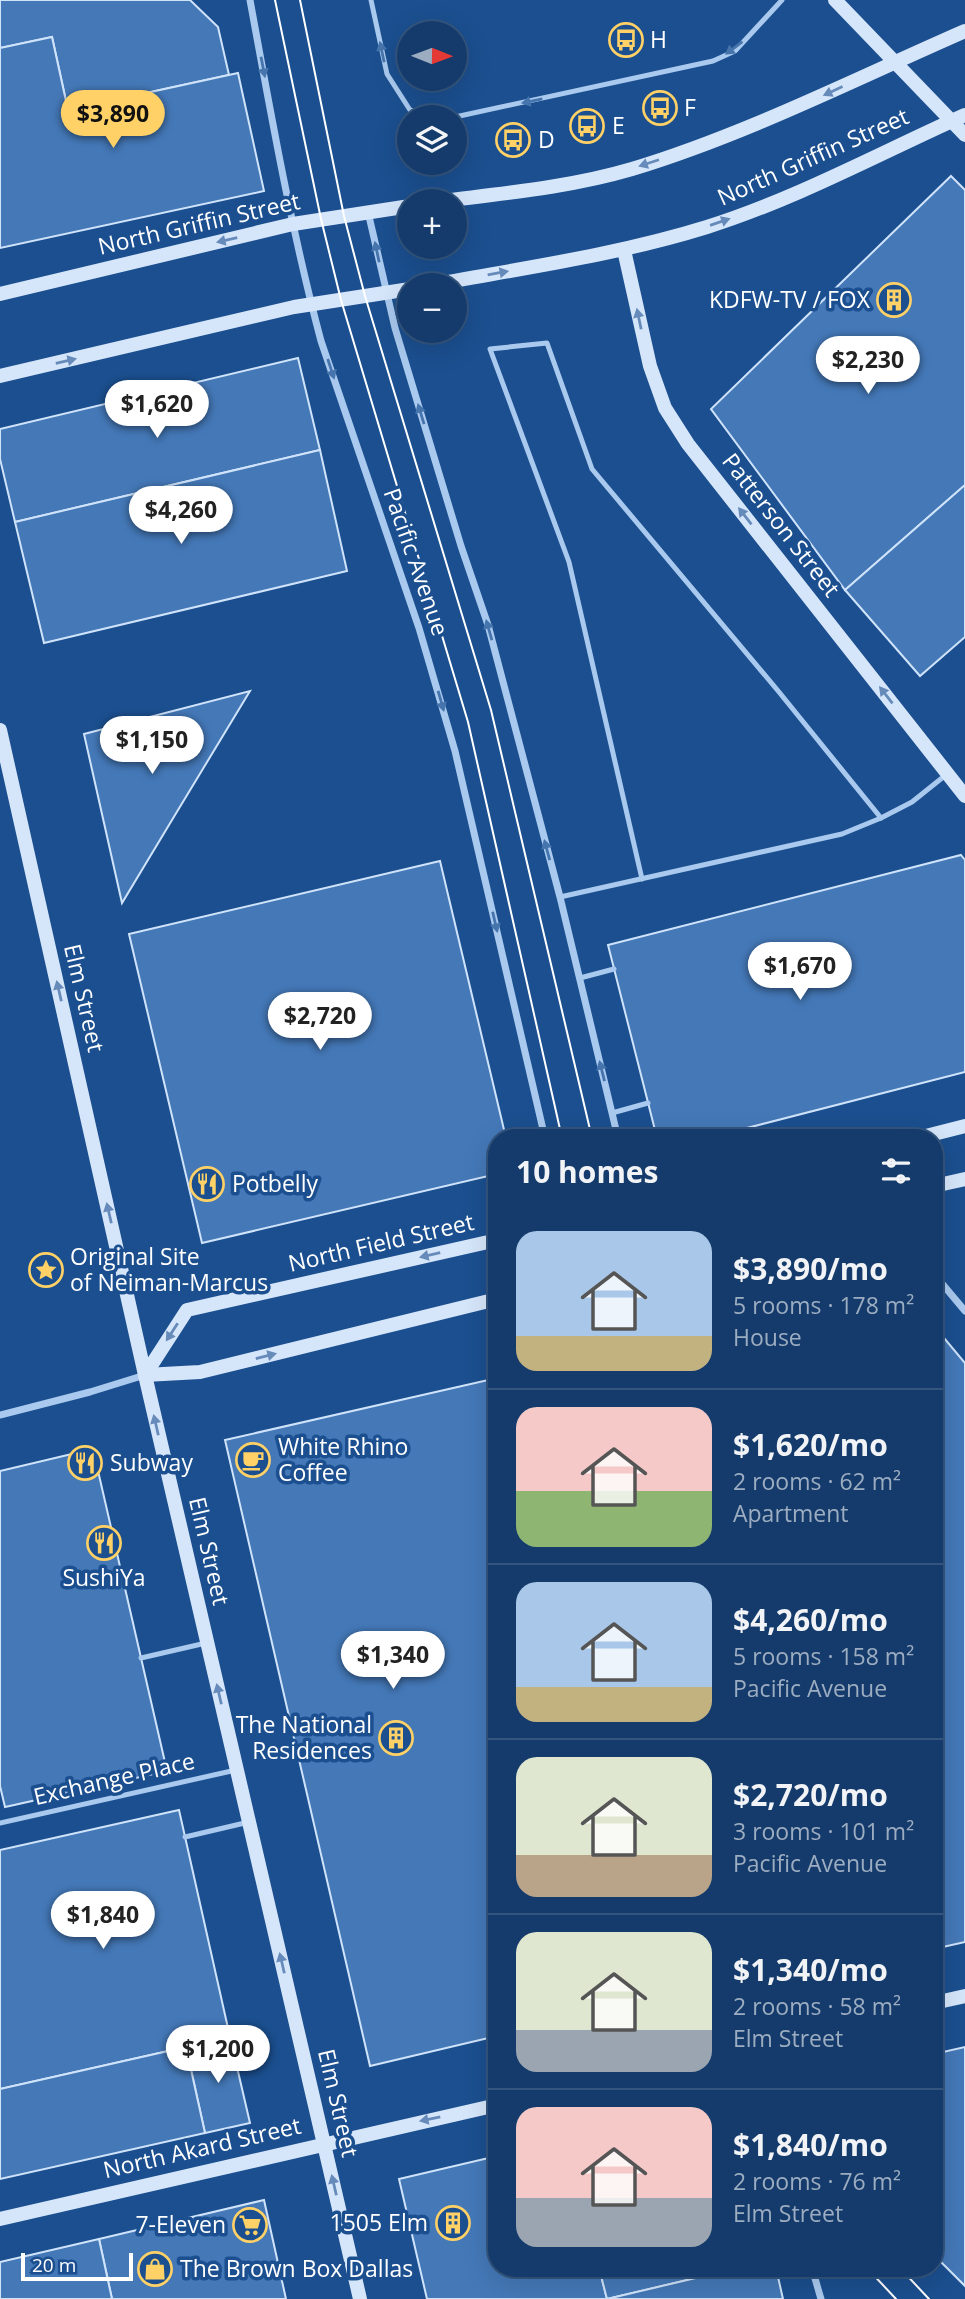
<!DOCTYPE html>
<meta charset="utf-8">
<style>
body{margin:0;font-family:"Open Sans",sans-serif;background:#214673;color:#f1f3f6;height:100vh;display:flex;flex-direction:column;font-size:26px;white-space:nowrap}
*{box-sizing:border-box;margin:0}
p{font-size:23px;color:#9dadc1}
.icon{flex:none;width:38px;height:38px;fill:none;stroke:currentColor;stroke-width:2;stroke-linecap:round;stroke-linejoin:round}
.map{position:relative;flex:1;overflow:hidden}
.details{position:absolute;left:488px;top:1129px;width:455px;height:1148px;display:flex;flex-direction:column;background:#143b6b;border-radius:28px;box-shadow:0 7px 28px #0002,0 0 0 2px #33557e}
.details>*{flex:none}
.needle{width:46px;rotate:91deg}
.tools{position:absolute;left:397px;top:21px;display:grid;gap:14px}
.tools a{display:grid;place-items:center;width:70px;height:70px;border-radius:50%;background:#143b6b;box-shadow:0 7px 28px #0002,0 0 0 2px #33557e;font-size:35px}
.scale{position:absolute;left:21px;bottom:18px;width:112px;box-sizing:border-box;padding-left:7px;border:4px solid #fff;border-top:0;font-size:19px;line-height:24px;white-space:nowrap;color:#fff;-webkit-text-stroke:5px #1b4f8f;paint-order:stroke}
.price{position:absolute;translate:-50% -60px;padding:0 16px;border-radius:24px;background:#fff;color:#222;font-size:23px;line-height:46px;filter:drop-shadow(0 2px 4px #0008)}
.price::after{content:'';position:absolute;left:50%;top:42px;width:21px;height:16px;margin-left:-10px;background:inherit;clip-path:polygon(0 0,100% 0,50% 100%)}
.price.current{background:#ffd166;color:#111}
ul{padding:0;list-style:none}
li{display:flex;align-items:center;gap:21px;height:175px;padding:0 28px}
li+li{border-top:2px solid #33557e}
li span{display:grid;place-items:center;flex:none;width:196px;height:140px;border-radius:21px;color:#555}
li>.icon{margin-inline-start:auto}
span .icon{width:84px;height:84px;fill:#fffc;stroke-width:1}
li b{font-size:30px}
h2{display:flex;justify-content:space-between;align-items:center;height:84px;padding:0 28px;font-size:30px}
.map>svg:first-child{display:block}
.building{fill:#4478b7;stroke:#cfe3fa;stroke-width:2}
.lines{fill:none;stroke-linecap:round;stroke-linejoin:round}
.lane{stroke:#a9c9ee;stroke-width:5}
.street{stroke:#a9c9ee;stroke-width:7}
.secondary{stroke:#d6e6fa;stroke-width:14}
.tram{stroke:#fff;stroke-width:2}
.oneway{fill:#4674ac}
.oneway2{fill:#668bba}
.labels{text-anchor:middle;stroke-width:7;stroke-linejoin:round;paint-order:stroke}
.poi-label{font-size:23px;fill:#fff;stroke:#1b4f8f;text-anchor:start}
.street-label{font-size:23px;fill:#fff;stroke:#1b4f8f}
</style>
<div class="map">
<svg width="965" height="2299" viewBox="0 0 965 2299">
<rect width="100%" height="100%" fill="#1b4f8f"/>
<!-- building -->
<g class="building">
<polygon points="0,0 190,0 218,27 229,75 68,110 52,37 0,48"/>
<polygon points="52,37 68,110 238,73 264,191 0,248 0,48"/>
<polygon points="951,176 965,190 965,485 845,590 711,409"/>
<polygon points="298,358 320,450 15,522 0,459 0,429"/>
<polygon points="320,450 347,571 44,643 15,522"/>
<polygon points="965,485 965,637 920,676 845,590"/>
<polygon points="250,691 175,815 122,903 84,734"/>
<polygon points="961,855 965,860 965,1072 708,1138 657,1138 608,945"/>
<polygon points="440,861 506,1138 497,1138 497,1174 202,1243 129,934"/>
<polygon points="934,1326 965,1363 965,1942 934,1949"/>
<polygon points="497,1378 497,2036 370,2066 225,1440"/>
<polygon points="93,1449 167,1771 5,1807 0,1786 0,1471"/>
<polygon points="179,1810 230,2037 0,2089 0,1850"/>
<polygon points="230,2037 250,2123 205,2133 186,2047"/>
<polygon points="186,2047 205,2133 0,2179 0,2089"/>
<polygon points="965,2047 965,2286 934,2255 934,2054"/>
<polygon points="497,2156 497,2268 599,2268 607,2299 427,2299 399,2179"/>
<polygon points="264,2200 286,2299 112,2299 99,2239"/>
<polygon points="99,2239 112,2299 0,2299 0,2262"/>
<polygon points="599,2268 738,2268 607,2299"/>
<polygon points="738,2268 776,2268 783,2299 607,2299"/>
</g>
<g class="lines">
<!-- lane -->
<g class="lane">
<polyline points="371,0 387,74 410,110 436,117"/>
<polyline points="455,117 713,61 735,51 782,0"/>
<polyline points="642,879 569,562 490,349 547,343 592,469 779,692 881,818"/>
<polyline points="560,897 842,834 881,818 912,802 947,774"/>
<polyline points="580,978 614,969"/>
<polyline points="612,1113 648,1103"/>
<polyline points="141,1658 206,1643"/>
<polyline points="0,1823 236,1770"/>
<polyline points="185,1837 249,1822"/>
</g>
<!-- street -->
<g class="street">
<path d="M250 0C271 114 291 229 321 341L419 628 455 751 545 1138"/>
<polyline points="368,212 395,328 461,546 488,625 560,897 618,1138"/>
<polyline points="934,1274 965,1311"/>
<polyline points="0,1415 90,1392 145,1375"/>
<polyline points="812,2268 821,2299"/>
</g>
<!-- secondary -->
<g class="secondary">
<polyline points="835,0 965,135"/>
<path d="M443 201C506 193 571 187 632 169 747 134 855 79 965 31"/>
<polyline points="624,250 650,366 665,408 688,444 965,796"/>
<path d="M431 285C523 268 617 255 707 227 796 199 880 153 965 115"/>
<polyline points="0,294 293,224 410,206"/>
<polyline points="0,376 294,307 410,289"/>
<polyline points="0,730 145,1375 360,2299"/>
<polyline points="918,1138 965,1126"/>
<polyline points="934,1186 965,1179"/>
<polyline points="145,1375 187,1310 497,1240"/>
<polyline points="145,1375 200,1372 497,1299"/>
<polyline points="934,2003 965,1996"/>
<polyline points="0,2219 497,2105"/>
</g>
<!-- tram -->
<g class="tram">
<polyline points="275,0 321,219 341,300 468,722 562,1138"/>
<polyline points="300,0 344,216 365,296 491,710 592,1138"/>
<polyline points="867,2268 896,2299"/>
<polyline points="900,2268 929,2299"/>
</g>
</g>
<!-- one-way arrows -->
<defs><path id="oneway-solid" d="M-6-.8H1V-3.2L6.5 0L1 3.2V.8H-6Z" transform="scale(1.75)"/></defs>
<g class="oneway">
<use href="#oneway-solid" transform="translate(734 48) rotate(143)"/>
<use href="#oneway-solid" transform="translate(382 52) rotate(-102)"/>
<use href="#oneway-solid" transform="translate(263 67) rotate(79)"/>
<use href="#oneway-solid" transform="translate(532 101) rotate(168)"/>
<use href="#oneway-solid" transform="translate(377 252) rotate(-102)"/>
<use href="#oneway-solid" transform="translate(331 369) rotate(72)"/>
<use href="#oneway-solid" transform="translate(421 414) rotate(-107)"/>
<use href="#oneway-solid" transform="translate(489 630) rotate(-106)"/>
<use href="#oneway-solid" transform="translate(441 701) rotate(74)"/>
<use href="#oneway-solid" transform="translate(547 850) rotate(-105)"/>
<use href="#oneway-solid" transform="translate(495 922) rotate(77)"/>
<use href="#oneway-solid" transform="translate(602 1071) rotate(-104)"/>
</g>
<g class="oneway2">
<use href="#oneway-solid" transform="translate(833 91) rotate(155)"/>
<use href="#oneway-solid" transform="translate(649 163) rotate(162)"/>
<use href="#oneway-solid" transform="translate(720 222) rotate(-19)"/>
<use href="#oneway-solid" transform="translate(227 240) rotate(167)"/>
<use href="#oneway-solid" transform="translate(498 273) rotate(-10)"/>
<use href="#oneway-solid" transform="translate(639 319) rotate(-102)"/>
<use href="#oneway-solid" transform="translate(66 361) rotate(-13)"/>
<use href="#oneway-solid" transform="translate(745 516) rotate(-128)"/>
<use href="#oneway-solid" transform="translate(886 695) rotate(-128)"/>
<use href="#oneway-solid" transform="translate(59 991) rotate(-103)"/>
<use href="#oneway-solid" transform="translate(109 1213) rotate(-103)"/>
<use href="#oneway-solid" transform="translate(430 1255) rotate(167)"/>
<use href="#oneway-solid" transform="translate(172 1332) rotate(123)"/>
<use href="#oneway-solid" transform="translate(266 1356) rotate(-14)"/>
<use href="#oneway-solid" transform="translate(156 1425) rotate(-103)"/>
<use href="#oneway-solid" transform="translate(219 1694) rotate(-103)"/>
<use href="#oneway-solid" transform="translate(282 1963) rotate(-103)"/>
<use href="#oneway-solid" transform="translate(430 2119) rotate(168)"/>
<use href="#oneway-solid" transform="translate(334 2185) rotate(-103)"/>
</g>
<!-- icons -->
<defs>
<g id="bus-ring" transform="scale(1.75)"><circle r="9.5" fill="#1b4f8f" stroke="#ffd166" stroke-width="1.5"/><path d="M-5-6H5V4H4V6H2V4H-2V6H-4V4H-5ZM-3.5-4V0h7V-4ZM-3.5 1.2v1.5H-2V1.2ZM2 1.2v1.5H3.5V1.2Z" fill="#ffd166"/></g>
<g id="building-ring" transform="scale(1.75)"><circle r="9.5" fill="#1b4f8f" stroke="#ffd166" stroke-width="1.5"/><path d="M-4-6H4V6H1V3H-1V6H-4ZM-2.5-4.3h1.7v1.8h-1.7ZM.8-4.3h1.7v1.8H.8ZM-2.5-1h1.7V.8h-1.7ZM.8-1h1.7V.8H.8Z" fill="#ffd166"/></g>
<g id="restaurant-ring" transform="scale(1.75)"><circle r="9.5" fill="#1b4f8f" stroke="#ffd166" stroke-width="1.5"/><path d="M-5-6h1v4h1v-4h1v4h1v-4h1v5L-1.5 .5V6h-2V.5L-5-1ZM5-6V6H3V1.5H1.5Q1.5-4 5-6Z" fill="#ffd166"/></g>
<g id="sight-ring" transform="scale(1.75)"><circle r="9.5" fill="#1b4f8f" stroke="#ffd166" stroke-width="1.5"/><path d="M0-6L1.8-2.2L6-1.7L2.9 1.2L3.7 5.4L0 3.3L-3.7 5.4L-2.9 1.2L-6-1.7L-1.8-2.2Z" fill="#ffd166"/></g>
<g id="cafe-ring" transform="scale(1.75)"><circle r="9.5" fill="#1b4f8f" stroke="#ffd166" stroke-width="1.5"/><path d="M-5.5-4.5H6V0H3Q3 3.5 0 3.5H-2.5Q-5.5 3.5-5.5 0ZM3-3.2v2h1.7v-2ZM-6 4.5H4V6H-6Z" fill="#ffd166"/></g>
<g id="supermarket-ring" transform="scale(1.75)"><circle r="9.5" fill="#1b4f8f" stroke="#ffd166" stroke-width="1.5"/><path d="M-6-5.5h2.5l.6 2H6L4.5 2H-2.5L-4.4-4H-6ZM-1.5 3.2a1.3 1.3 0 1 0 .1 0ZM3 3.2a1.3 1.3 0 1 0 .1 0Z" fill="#ffd166"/></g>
<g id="shop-ring" transform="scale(1.75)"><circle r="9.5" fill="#1b4f8f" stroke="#ffd166" stroke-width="1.5"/><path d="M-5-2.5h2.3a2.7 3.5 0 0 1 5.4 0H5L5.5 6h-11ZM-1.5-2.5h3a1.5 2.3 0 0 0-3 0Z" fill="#ffd166"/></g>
</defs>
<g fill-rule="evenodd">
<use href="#bus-ring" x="626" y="40"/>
<use href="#bus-ring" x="660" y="108"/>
<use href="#bus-ring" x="587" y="126"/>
<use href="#bus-ring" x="513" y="140"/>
<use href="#building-ring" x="894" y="300"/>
<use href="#restaurant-ring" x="207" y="1184"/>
<use href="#sight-ring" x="46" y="1270"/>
<use href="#cafe-ring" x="253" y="1460"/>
<use href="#restaurant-ring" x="85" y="1463"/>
<use href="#restaurant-ring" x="104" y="1543"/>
<use href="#building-ring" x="396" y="1738"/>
<use href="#building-ring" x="453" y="2223"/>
<use href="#supermarket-ring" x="250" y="2225"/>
<use href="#shop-ring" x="155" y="2269"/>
</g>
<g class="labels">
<!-- poi labels -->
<g class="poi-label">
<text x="650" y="48">H</text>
<text x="684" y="116">F</text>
<text x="612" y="134">E</text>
<text x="538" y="148">D</text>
<text x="870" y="308" text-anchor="end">KDFW-TV / FOX</text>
<text x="232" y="1192">Potbelly</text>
<text x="70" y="1265">Original Site<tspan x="70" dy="26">of Neiman-Marcus</tspan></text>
<text x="278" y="1455">White Rhino<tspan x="278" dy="26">Coffee</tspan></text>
<text x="110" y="1471">Subway</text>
<text x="104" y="1586" text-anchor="middle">SushiYa</text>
<text x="372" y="1733" text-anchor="end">The National<tspan x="372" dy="26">Residences</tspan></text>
<text x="428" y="2231" text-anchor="end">1505 Elm</text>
<text x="226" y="2233" text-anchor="end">7-Eleven</text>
<text x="180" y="2277">The Brown Box Dallas</text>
</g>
<!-- street labels -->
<g class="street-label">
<text transform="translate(813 157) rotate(-24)" y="8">North Griffin Street</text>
<text transform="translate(199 224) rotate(-13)" y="8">North Griffin Street</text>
<text transform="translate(781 525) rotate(52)" y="8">Patterson Street</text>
<text transform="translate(416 562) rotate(71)" y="8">Pacific Avenue</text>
<text transform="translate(84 998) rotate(77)" y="8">Elm Street</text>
<text transform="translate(381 1243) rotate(-13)" y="8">North Field Street</text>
<text transform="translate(209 1551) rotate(77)" y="8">Elm Street</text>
<text transform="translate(114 1779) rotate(-13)" y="8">Exchange Place</text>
<text transform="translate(338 2103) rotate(77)" y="8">Elm Street</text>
<text transform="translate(202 2148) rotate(-13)" y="8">North Akard Street</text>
</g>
</g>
</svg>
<div class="tools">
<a><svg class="needle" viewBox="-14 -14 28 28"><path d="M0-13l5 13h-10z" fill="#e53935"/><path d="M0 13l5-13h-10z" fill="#9dadc1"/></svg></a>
<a><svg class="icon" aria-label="layers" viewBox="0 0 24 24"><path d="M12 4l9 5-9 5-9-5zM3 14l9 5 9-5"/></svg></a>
<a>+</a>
<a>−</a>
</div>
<div class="scale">20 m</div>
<b class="price current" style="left:113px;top:150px">$3,890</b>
<b class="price" style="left:868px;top:396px">$2,230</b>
<b class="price" style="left:157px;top:440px">$1,620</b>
<b class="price" style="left:181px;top:546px">$4,260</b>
<b class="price" style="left:152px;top:776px">$1,150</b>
<b class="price" style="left:800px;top:1002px">$1,670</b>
<b class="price" style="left:320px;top:1052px">$2,720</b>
<b class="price" style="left:393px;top:1691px">$1,340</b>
<b class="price" style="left:103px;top:1951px">$1,840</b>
<b class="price" style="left:218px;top:2085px">$1,200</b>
<section class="details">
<h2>10 homes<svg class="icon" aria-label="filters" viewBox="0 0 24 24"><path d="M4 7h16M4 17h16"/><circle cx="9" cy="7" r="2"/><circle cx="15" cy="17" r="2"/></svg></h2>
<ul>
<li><span style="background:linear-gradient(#a9c7e8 75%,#c2b280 0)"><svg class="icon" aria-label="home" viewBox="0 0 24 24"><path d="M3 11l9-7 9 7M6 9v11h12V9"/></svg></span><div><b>$3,890/mo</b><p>5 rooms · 178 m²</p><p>House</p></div></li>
<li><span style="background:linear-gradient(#f6c9c9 60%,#8fb573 0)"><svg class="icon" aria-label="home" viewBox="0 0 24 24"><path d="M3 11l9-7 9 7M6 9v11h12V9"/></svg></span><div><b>$1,620/mo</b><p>2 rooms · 62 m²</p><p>Apartment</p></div></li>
<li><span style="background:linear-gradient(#a9c7e8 75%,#c2b280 0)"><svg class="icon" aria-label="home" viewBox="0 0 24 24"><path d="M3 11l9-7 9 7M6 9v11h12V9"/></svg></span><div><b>$4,260/mo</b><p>5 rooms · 158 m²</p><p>Pacific Avenue</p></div></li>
<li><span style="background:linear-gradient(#dfe7d0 70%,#b9a48a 0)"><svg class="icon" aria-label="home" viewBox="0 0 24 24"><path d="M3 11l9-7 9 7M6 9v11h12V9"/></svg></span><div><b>$2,720/mo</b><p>3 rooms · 101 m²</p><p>Pacific Avenue</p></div></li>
<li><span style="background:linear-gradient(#dfe7d0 70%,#9aa5b1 0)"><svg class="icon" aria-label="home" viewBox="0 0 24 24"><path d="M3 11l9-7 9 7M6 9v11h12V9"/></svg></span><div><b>$1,340/mo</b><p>2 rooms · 58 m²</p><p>Elm Street</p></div></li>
<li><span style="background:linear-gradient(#f6c9c9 65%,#9aa5b1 0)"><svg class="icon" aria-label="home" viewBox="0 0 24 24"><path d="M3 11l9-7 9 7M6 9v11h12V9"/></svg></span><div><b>$1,840/mo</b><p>2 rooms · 76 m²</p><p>Elm Street</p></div></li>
</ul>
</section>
</div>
